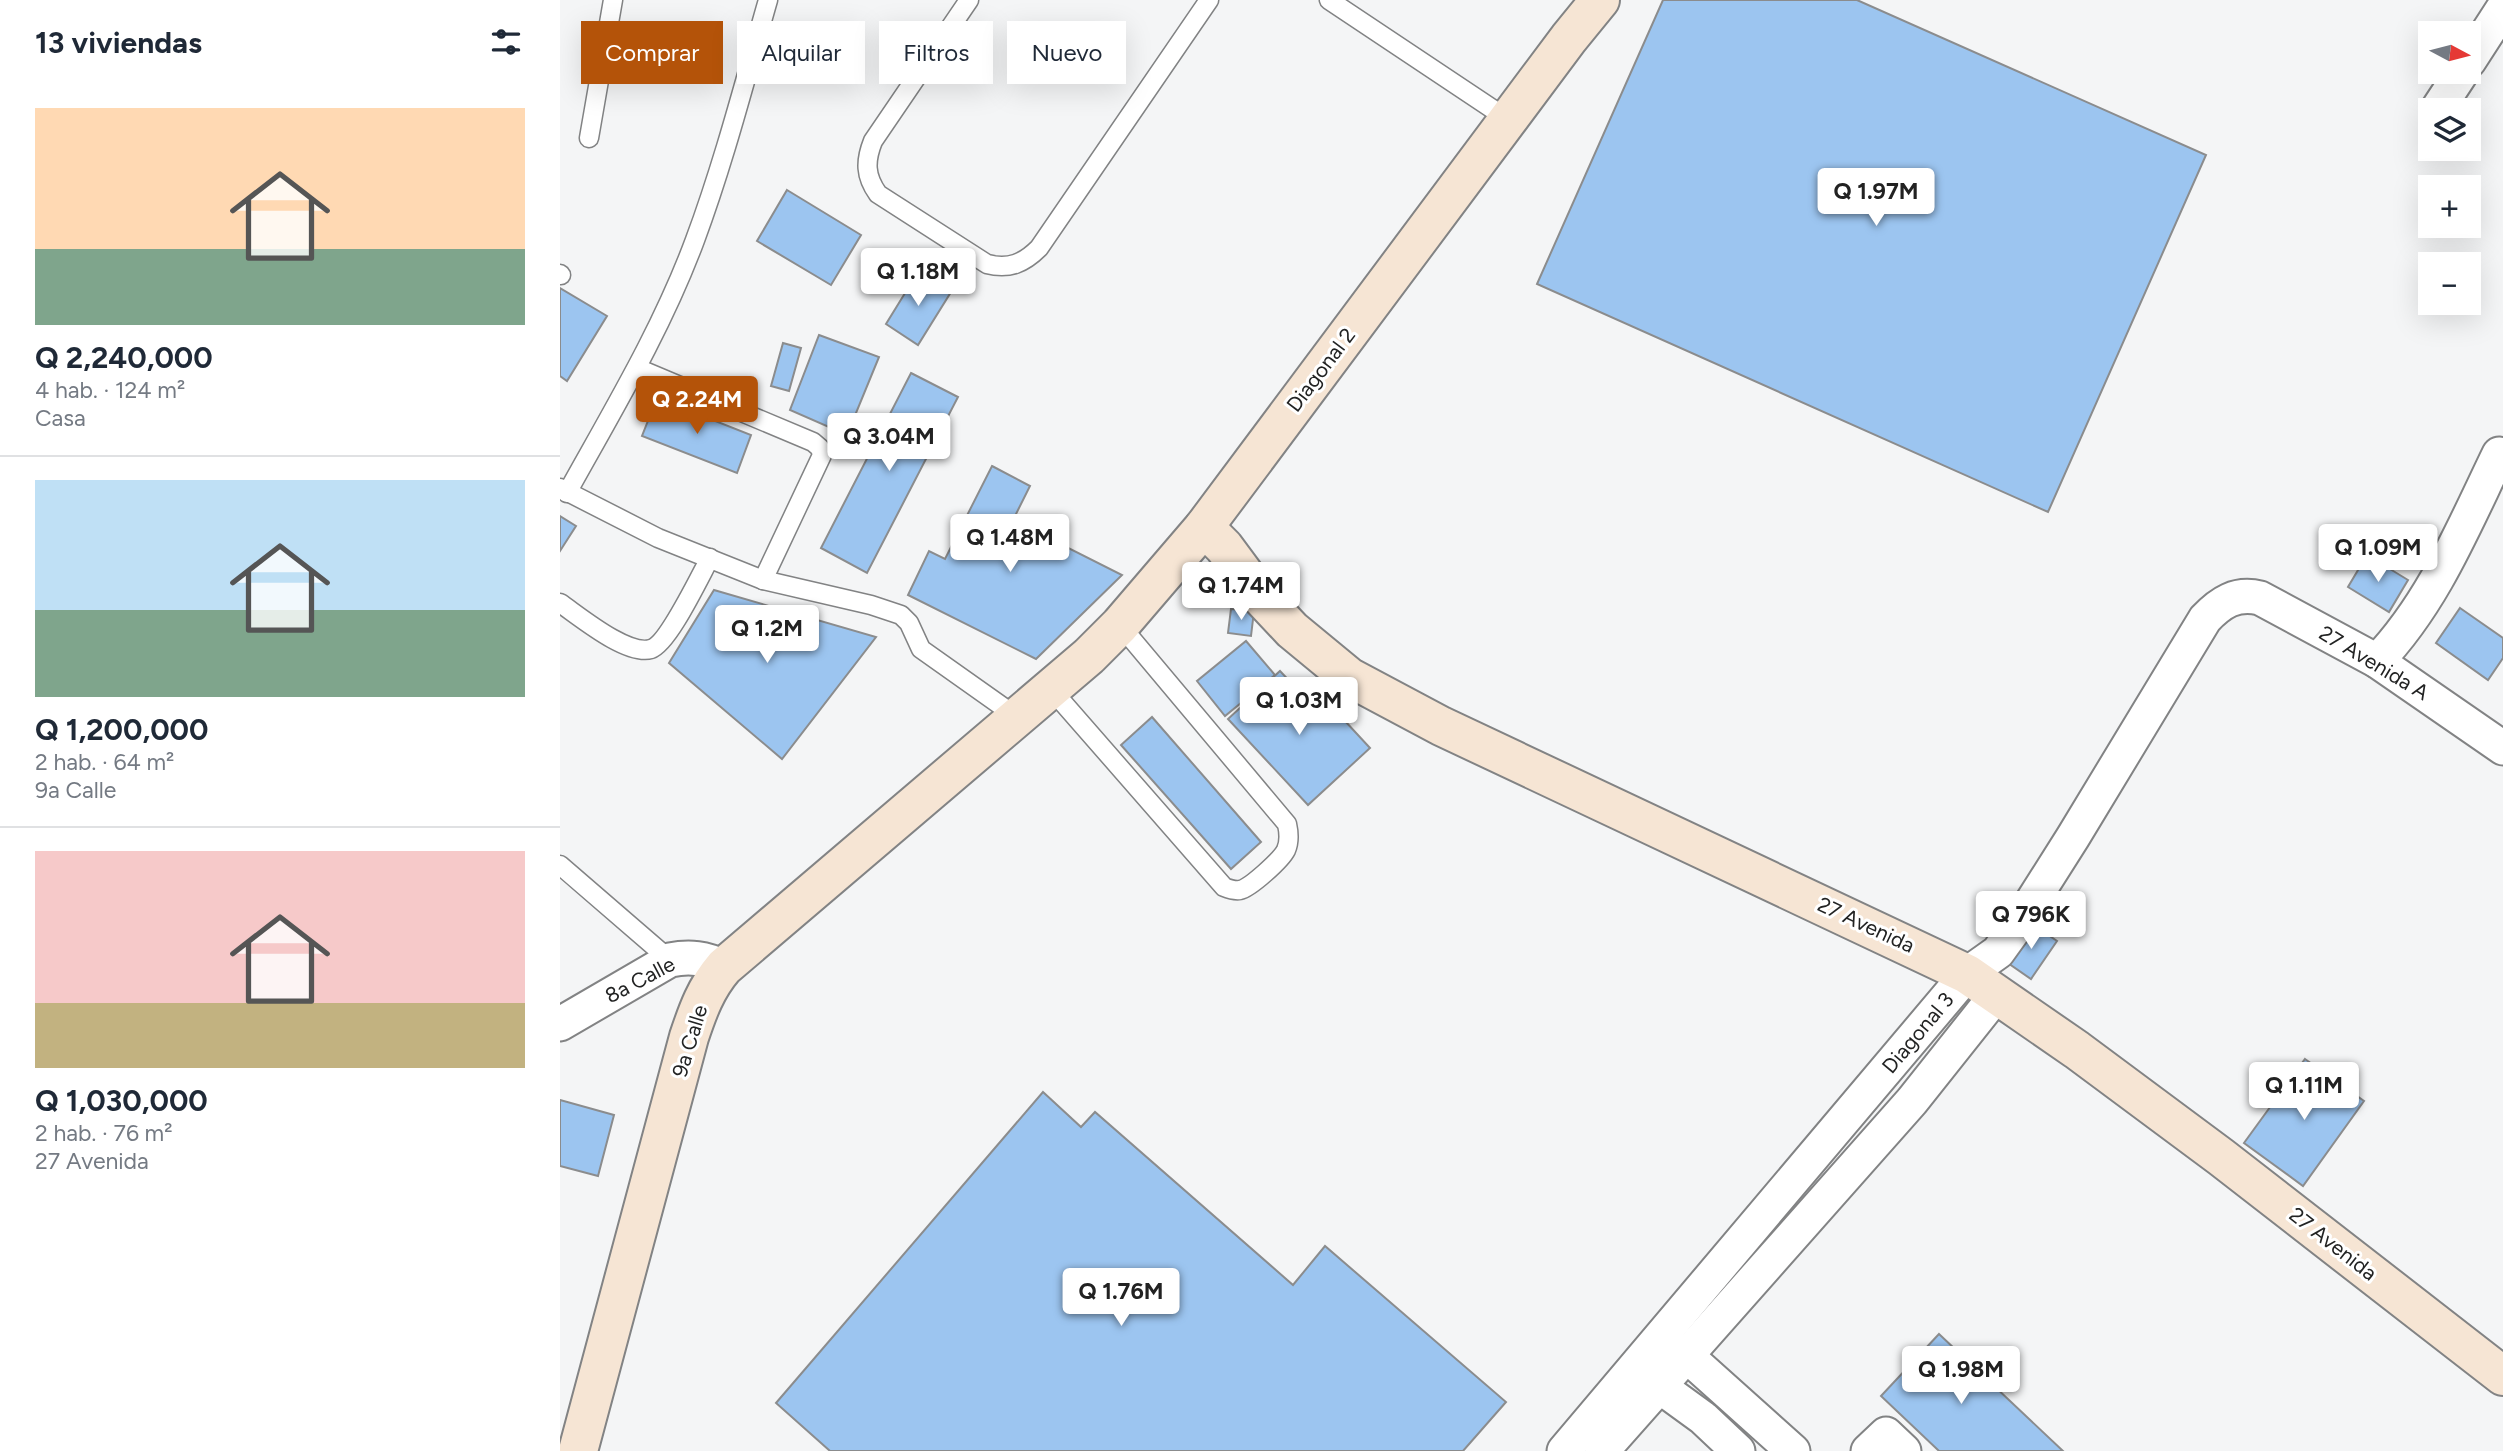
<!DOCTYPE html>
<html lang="es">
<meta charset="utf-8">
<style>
body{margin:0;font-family:Figtree,sans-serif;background:#f2f2f3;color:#1f2937;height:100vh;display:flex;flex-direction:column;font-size:26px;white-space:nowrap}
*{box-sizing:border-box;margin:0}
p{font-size:23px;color:#747a83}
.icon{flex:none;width:38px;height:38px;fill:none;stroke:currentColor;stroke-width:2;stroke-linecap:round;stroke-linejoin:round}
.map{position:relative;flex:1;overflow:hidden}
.panel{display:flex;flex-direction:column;background:#fff;width:560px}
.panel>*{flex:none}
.hud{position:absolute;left:21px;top:21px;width:665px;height:63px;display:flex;gap:14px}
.needle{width:46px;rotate:97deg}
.buttons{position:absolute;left:1858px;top:21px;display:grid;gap:14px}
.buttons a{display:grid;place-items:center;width:63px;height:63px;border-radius:0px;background:#fff;box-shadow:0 7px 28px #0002;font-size:35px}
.price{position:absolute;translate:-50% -60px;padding:0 16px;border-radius:7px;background:#fff;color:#222;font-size:23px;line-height:46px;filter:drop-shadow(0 2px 4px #0008)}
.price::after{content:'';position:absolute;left:50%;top:42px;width:21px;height:16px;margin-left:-10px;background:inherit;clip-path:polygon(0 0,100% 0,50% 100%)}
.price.current{background:#b45309;color:#fff}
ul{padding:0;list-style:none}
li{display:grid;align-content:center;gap:14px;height:371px;padding:0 35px}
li+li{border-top:2px solid #e0e1e3}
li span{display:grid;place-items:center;height:217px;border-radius:0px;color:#555}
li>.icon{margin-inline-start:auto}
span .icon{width:126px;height:126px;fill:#fffc;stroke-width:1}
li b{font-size:30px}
h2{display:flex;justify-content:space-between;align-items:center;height:84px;padding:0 35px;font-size:30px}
.tag{padding:0 24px;border-radius:0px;background:#fff;box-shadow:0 7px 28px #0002;font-size:24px;line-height:63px}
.tag.current{background:#b45309;color:#fff}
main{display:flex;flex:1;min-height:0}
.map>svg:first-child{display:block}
.building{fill:#9cc5f0;stroke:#8b8c8d;stroke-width:2}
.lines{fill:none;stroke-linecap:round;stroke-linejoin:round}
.lane-casing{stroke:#828384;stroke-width:21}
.street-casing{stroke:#828384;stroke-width:37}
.secondary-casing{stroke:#828384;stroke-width:42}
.lane{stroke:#fff;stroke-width:18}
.street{stroke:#fff;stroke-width:33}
.secondary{stroke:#f6e5d4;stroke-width:38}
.labels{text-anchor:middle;stroke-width:6;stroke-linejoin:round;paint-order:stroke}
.street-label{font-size:21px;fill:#222323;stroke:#fff}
</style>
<main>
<section class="panel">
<h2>13 viviendas<svg class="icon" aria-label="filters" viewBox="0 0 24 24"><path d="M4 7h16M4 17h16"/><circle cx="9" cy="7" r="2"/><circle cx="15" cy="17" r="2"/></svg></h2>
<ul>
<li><span style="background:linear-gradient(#ffd9b3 65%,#7fa58c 0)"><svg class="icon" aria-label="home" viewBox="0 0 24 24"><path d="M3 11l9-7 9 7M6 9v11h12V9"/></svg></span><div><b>Q 2,240,000</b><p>4 hab. · 124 m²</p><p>Casa</p></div></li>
<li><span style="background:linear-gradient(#bfe0f5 60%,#7fa58c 0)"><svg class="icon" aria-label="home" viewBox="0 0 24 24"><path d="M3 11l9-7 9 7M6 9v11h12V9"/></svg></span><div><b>Q 1,200,000</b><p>2 hab. · 64 m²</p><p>9a Calle</p></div></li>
<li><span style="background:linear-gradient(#f6c9c9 70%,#c2b280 0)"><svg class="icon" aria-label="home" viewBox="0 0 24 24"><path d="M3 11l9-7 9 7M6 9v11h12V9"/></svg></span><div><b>Q 1,030,000</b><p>2 hab. · 76 m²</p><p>27 Avenida</p></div></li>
</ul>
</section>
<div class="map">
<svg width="1943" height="1451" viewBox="0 0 1943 1451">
<rect width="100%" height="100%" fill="#f4f5f6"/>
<!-- building -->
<g class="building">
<polygon points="1103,0 1297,0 1646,155 1488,512 977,284"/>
<polygon points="227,190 301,235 271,285 197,241"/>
<polygon points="358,272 391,292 358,345 326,324"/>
<polygon points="0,288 47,316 7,381 0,376"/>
<polygon points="259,335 319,357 287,435 230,410"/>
<polygon points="223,343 241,348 229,391 211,386"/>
<polygon points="351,373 398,397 307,573 261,548"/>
<polygon points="97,398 191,435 177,473 82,436"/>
<polygon points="432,466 470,486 453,520 562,575 476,659 348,595 369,551 385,559"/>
<polygon points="0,516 16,526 0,551"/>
<polygon points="1807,555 1848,580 1829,612 1788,587"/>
<polygon points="154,590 316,637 222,759 109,663"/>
<polygon points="1900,608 1943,638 1943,658 1928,680 1876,643"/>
<polygon points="671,609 694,611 691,636 668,633"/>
<polygon points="686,641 715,675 665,716 637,681"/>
<polygon points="720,671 751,704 760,694 810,748 748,805 668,719"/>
<polygon points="592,717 701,842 671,869 561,745"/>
<polygon points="1471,923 1497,941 1471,979 1445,961"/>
<polygon points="1745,1059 1804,1101 1743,1186 1684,1143"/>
<polygon points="483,1092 521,1127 535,1112 733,1285 765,1246 946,1402 903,1451 270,1451 216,1403"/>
<polygon points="0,1100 54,1115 38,1176 0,1166"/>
<polygon points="1379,1334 1503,1451 1379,1451 1321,1396"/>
</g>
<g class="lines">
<!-- lane casing -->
<g class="lane-casing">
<g id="lane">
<path d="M409 0 313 141C305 161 305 176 318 194L427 264C449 270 464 263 479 248L649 0"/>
<polyline points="769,0 949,120"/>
<polyline points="29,138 53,0"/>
<polyline points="0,274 1,275"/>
<polyline points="77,368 253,442 260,448 262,455 203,580"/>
<polyline points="0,488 98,538 203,580 311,605 341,615 349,623 361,649 457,717"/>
<path d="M7 493C53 410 102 329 135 240 164 162 185 80 208 0"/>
<path d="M0 603C19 616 67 656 91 649 108 644 140 576 150 558"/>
<path d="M491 689 664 887C669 889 674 891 680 890 690 888 721 860 726 850 730 841 729 833 727 824L560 625"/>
<polyline points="0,865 110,960"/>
</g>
</g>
<!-- street casing -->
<g class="street-casing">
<g id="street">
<polyline points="1909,61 1942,10"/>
<polyline points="1877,110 1902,72"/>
<path d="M1817 661C1873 603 1904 526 1939 454"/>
<path d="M0 1024 110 960C130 956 145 958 164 967"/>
<polyline points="1127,1356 1233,1451"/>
<polyline points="1099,1386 1143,1418 1178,1451"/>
<path d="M1004 1451 1407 974 1438 952 1456 927 1513 837 1645 619C1660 603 1676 592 1700 598L1817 661 1943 748"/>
<polyline points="1042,1451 1352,1101 1437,994"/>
<polyline points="1308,1451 1326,1434 1344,1451"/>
</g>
</g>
<!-- secondary casing -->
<g class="secondary-casing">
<g id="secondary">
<polyline points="644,527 664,547 701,597 732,630 789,677 881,726 1407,974 1517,1050 1661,1157 1943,1376"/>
<path d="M18 1451 129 1037C138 1010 146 988 164 967L529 656 560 625 644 527 1009 38 1040 0"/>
</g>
</g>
<!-- lane -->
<use href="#lane" class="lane"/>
<!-- street -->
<use href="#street" class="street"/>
<!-- secondary -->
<use href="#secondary" class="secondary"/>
</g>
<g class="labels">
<!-- street labels -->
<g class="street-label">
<text transform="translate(761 370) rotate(-53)" y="7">Diagonal 2</text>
<text transform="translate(1814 663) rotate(31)" y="7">27 Avenida A</text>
<text transform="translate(1306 925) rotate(25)" y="7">27 Avenida</text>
<text transform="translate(80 980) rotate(-28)" y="7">8a Calle</text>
<text transform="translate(1358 1033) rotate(-50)" y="7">Diagonal 3</text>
<text transform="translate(130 1041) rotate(-73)" y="7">9a Calle</text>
<text transform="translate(1773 1244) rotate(38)" y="7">27 Avenida</text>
</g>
</g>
</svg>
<div class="buttons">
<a><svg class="needle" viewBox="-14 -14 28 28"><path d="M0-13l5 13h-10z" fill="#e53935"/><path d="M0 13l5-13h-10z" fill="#747a83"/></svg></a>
<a><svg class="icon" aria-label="layers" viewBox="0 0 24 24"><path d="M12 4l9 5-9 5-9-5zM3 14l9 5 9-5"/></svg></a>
<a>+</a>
<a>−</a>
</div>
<b class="price" style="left:1316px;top:228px">Q 1.97M</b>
<b class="price" style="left:358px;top:308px">Q 1.18M</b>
<b class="price current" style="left:137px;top:436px">Q 2.24M</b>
<b class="price" style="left:329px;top:473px">Q 3.04M</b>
<b class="price" style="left:450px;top:574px">Q 1.48M</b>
<b class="price" style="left:1818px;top:584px">Q 1.09M</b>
<b class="price" style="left:681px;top:622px">Q 1.74M</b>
<b class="price" style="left:207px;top:665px">Q 1.2M</b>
<b class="price" style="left:739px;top:737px">Q 1.03M</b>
<b class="price" style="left:1471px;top:951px">Q 796K</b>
<b class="price" style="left:1744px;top:1122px">Q 1.11M</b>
<b class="price" style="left:561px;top:1328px">Q 1.76M</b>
<b class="price" style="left:1401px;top:1406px">Q 1.98M</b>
<div class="hud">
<a class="tag current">Comprar</a>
<a class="tag">Alquilar</a>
<a class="tag">Filtros</a>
<a class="tag">Nuevo</a>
</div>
</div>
</main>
